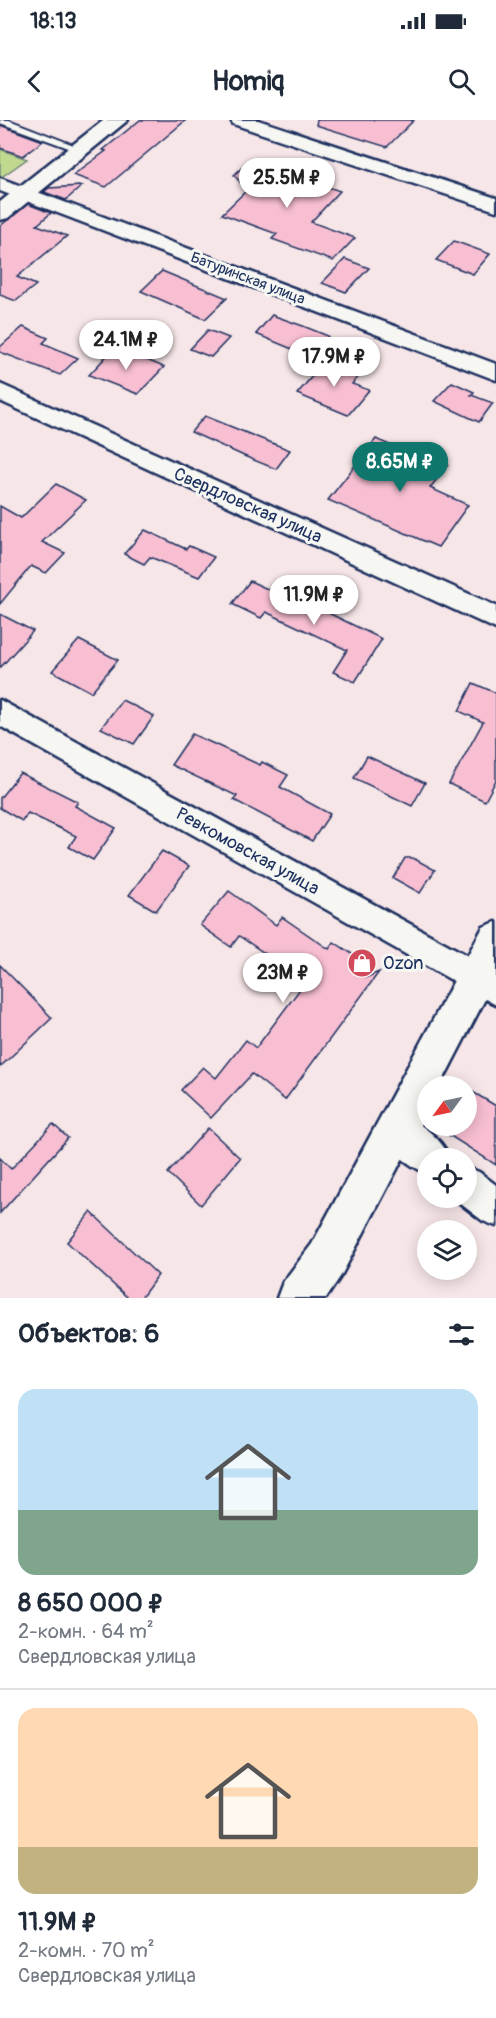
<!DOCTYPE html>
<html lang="ru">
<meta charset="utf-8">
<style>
body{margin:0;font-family:Pangolin,sans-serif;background:#f2f2f3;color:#1f2937;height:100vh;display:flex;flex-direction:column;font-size:22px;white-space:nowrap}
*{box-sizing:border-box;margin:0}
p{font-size:20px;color:#747a83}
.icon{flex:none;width:33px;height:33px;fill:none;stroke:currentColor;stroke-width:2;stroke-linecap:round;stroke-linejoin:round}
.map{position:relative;height:1178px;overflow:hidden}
.side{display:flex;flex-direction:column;background:#fff;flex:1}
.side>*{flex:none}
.needle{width:39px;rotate:237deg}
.controls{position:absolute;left:417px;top:956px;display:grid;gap:12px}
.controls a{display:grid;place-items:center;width:60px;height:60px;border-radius:50%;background:#fff;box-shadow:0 3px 15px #0003;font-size:30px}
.price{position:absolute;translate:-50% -51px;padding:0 14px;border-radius:21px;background:#fff;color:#222;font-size:20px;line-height:39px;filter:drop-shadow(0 2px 3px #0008)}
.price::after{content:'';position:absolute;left:50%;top:36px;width:18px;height:14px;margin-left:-9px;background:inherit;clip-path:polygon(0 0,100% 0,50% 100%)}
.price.current{background:#0f766e;color:#fff}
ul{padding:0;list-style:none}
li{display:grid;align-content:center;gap:12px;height:318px;padding:0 18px}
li+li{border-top:2px solid #e0e1e3}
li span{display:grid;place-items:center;height:186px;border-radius:18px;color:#555}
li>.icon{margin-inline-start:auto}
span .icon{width:108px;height:108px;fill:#fffc;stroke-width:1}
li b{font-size:26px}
h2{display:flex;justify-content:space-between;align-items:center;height:72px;padding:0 18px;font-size:26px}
.status{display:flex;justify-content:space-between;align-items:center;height:42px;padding:0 30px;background:#fff;direction:ltr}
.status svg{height:16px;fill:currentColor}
header{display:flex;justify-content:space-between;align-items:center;height:78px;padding:0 18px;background:#fff;font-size:27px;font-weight:700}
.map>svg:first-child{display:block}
.green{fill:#c1d98f;stroke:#6e8476;stroke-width:1.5}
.building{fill:#f8bfd2;stroke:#1b2f5e;stroke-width:1.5}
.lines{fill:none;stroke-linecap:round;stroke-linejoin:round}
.lane-casing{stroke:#1b2f5e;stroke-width:4}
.street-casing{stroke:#1b2f5e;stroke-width:5}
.secondary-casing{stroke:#1b2f5e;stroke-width:5}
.lane{fill:#f6f6f2;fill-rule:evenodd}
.street{fill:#f6f6f2;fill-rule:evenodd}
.secondary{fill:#f6f6f2;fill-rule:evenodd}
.labels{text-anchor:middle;stroke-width:6;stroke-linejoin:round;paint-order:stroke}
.far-street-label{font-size:15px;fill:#1b2f5e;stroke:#f6f6f2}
.street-label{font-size:18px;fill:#1b2f5e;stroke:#f6f6f2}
.poi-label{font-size:18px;fill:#1b2f5e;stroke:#f6f6f2;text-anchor:start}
</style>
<div class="status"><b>18:13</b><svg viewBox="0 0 49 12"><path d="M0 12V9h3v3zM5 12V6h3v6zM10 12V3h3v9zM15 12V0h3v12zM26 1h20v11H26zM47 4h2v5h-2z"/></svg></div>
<header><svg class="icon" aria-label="back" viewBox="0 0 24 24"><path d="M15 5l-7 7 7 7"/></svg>Homiq<svg class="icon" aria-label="search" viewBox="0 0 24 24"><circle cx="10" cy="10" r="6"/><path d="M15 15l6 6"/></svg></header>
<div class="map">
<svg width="496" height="1178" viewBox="0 0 496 1178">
<rect width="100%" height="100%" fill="#f7e6e8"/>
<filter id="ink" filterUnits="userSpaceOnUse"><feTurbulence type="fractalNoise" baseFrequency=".0167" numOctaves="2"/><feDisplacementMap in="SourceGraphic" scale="12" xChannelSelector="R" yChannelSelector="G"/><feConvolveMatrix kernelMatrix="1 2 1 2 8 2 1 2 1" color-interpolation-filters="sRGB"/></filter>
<g filter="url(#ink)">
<!-- green -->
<polygon class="green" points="0,29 27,39 0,58"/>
<!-- building -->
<g class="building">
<polygon points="140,0 186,0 106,67 73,55 106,31 103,30"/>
<polygon points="317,0 414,0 387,27 316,5"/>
<polygon points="0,5 43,21 23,36 0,28"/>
<polygon points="250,40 340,71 311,102 355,118 333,141 272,119 277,114 222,94 247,70 234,55"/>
<polygon points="82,66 66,80 44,72 49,68"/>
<polygon points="28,84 51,93 37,105 67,116 17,157 36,165 16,181 0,175 0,106"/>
<polygon points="454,121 490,134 473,154 436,140"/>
<polygon points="345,139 369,148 346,172 322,163"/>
<polygon points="162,151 227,178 205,199 141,171"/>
<polygon points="272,195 303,206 328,216 309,236 256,214"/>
<polygon points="23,207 48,218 43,223 78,238 60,255 0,232 0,227"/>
<polygon points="208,210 229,218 211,237 190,229"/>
<polygon points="115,227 164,247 138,274 89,255"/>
<polygon points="327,239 361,253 352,264 369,270 348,295 297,274"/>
<polygon points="452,262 474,272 471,275 493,283 479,302 434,281"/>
<polygon points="205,296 259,318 290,330 276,349 244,336 191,312"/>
<polygon points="376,319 421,339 424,335 448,345 430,368 468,385 438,427 328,380"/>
<polygon points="56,364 86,380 42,422 65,433 46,453 31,446 0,484 0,386 21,398"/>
<polygon points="145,410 186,429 189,426 214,437 199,457 150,437 144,444 124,434"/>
<polygon points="250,461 309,488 312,485 382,519 355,562 333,552 347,530 266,492 261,498 232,484"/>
<polygon points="0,494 33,511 0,548"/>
<polygon points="79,520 118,540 91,572 52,551"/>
<polygon points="473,563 496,573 496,660 485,681 449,664 483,602 459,591"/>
<polygon points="122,580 154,596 134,624 101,608"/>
<polygon points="192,614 260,645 262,642 288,655 280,667 330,694 312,721 234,680 237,676 171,645"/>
<polygon points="367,636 425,663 412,686 354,658"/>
<polygon points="20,653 78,682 75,686 116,708 93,740 69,727 76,716 28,693 22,701 0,688 0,678"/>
<polygon points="162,731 189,746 156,791 129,775"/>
<polygon points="405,738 413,738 435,750 420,773 393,758"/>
<polygon points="229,771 276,805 282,797 329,829 334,822 373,848 367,857 379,852 285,980 252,954 211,998 181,970 203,947 216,958 246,920 256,928 306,861 239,816 231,827 200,805"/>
<polygon points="0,845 52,898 0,947"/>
<polygon points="466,968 496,986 496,1045 433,1005 466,1005"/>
<polygon points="53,1004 68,1018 0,1093 0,1038 11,1049"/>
<polygon points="208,1008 240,1038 201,1085 168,1053"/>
<polygon points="91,1092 158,1155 141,1178 128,1178 67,1122"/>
</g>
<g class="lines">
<!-- lane casing -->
<g class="lane-casing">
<polygon id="lane" points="0,0 9,0 84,29 77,31 0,3"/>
</g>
<!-- street casing -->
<g class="street-casing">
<g id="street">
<polygon points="231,0 258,0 496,78 496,91 233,4"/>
<polygon points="0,58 496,244 496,260 0,71"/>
<polygon points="0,264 496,486 496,509 0,281"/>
<polygon points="0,580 496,851 496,885 0,606"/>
<path d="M397 992C418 1001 441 1017 450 1038H428V1054C409 1046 387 1029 379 1010L384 997Z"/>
<polygon points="466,1047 479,1052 496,1065 496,1106 483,1101 453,1078 466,1077"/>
</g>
</g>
<!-- secondary casing -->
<g class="secondary-casing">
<g id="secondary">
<polygon points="104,0 128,0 8,98 0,100 0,82"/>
<polygon points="496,802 496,858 440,966 428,966 428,990 342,1154 326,1178 277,1178 283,1162 312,1124 483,807"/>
</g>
</g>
<!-- lane -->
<use href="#lane" class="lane"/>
<!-- street -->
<use href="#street" class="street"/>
<!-- secondary -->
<use href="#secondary" class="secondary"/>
</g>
</g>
<!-- icons -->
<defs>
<g id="shop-disc" transform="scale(1.5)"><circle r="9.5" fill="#d1495b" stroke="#f6f6f2"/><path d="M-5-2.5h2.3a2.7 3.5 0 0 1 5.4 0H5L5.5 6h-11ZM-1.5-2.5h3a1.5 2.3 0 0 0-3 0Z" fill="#fff"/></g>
</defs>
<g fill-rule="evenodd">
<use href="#shop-disc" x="362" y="843"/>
</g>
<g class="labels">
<!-- far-street labels -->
<g class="far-street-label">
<text transform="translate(248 158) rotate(21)" y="5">Батуринская улица</text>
</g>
<!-- street labels -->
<g class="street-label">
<text transform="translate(248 385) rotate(24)" y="6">Свердловская улица</text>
<text transform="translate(248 731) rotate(29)" y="6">Ревкомовская улица</text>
</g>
<!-- poi labels -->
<g class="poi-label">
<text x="383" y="849">Ozon</text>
</g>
</g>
</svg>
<div class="controls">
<a><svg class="needle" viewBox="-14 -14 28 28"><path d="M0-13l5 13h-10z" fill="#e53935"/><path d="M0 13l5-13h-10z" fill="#747a83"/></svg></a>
<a><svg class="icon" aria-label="locate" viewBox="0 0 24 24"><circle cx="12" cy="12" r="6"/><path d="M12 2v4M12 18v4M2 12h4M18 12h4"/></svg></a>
<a><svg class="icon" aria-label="layers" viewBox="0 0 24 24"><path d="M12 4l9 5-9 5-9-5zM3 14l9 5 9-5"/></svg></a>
</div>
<b class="price" style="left:287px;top:89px">25.5M ₽</b>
<b class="price" style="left:126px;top:251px">24.1M ₽</b>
<b class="price" style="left:334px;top:268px">17.9M ₽</b>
<b class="price current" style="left:400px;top:373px">8.65M ₽</b>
<b class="price" style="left:314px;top:506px">11.9M ₽</b>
<b class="price" style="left:283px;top:884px">23M ₽</b>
</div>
<section class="side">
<h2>Объектов: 6<svg class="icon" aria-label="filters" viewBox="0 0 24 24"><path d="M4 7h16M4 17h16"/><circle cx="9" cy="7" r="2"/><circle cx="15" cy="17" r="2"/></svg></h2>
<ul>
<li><span style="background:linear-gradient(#bfe0f5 65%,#7fa58c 0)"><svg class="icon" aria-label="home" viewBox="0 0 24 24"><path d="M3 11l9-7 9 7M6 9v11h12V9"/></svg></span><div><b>8 650 000 ₽</b><p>2-комн. · 64 m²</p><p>Свердловская улица</p></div></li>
<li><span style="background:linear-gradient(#ffd9b3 75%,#c2b280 0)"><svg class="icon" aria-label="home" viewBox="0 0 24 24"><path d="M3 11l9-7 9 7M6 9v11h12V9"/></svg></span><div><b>11.9M ₽</b><p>2-комн. · 70 m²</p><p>Свердловская улица</p></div></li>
</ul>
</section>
